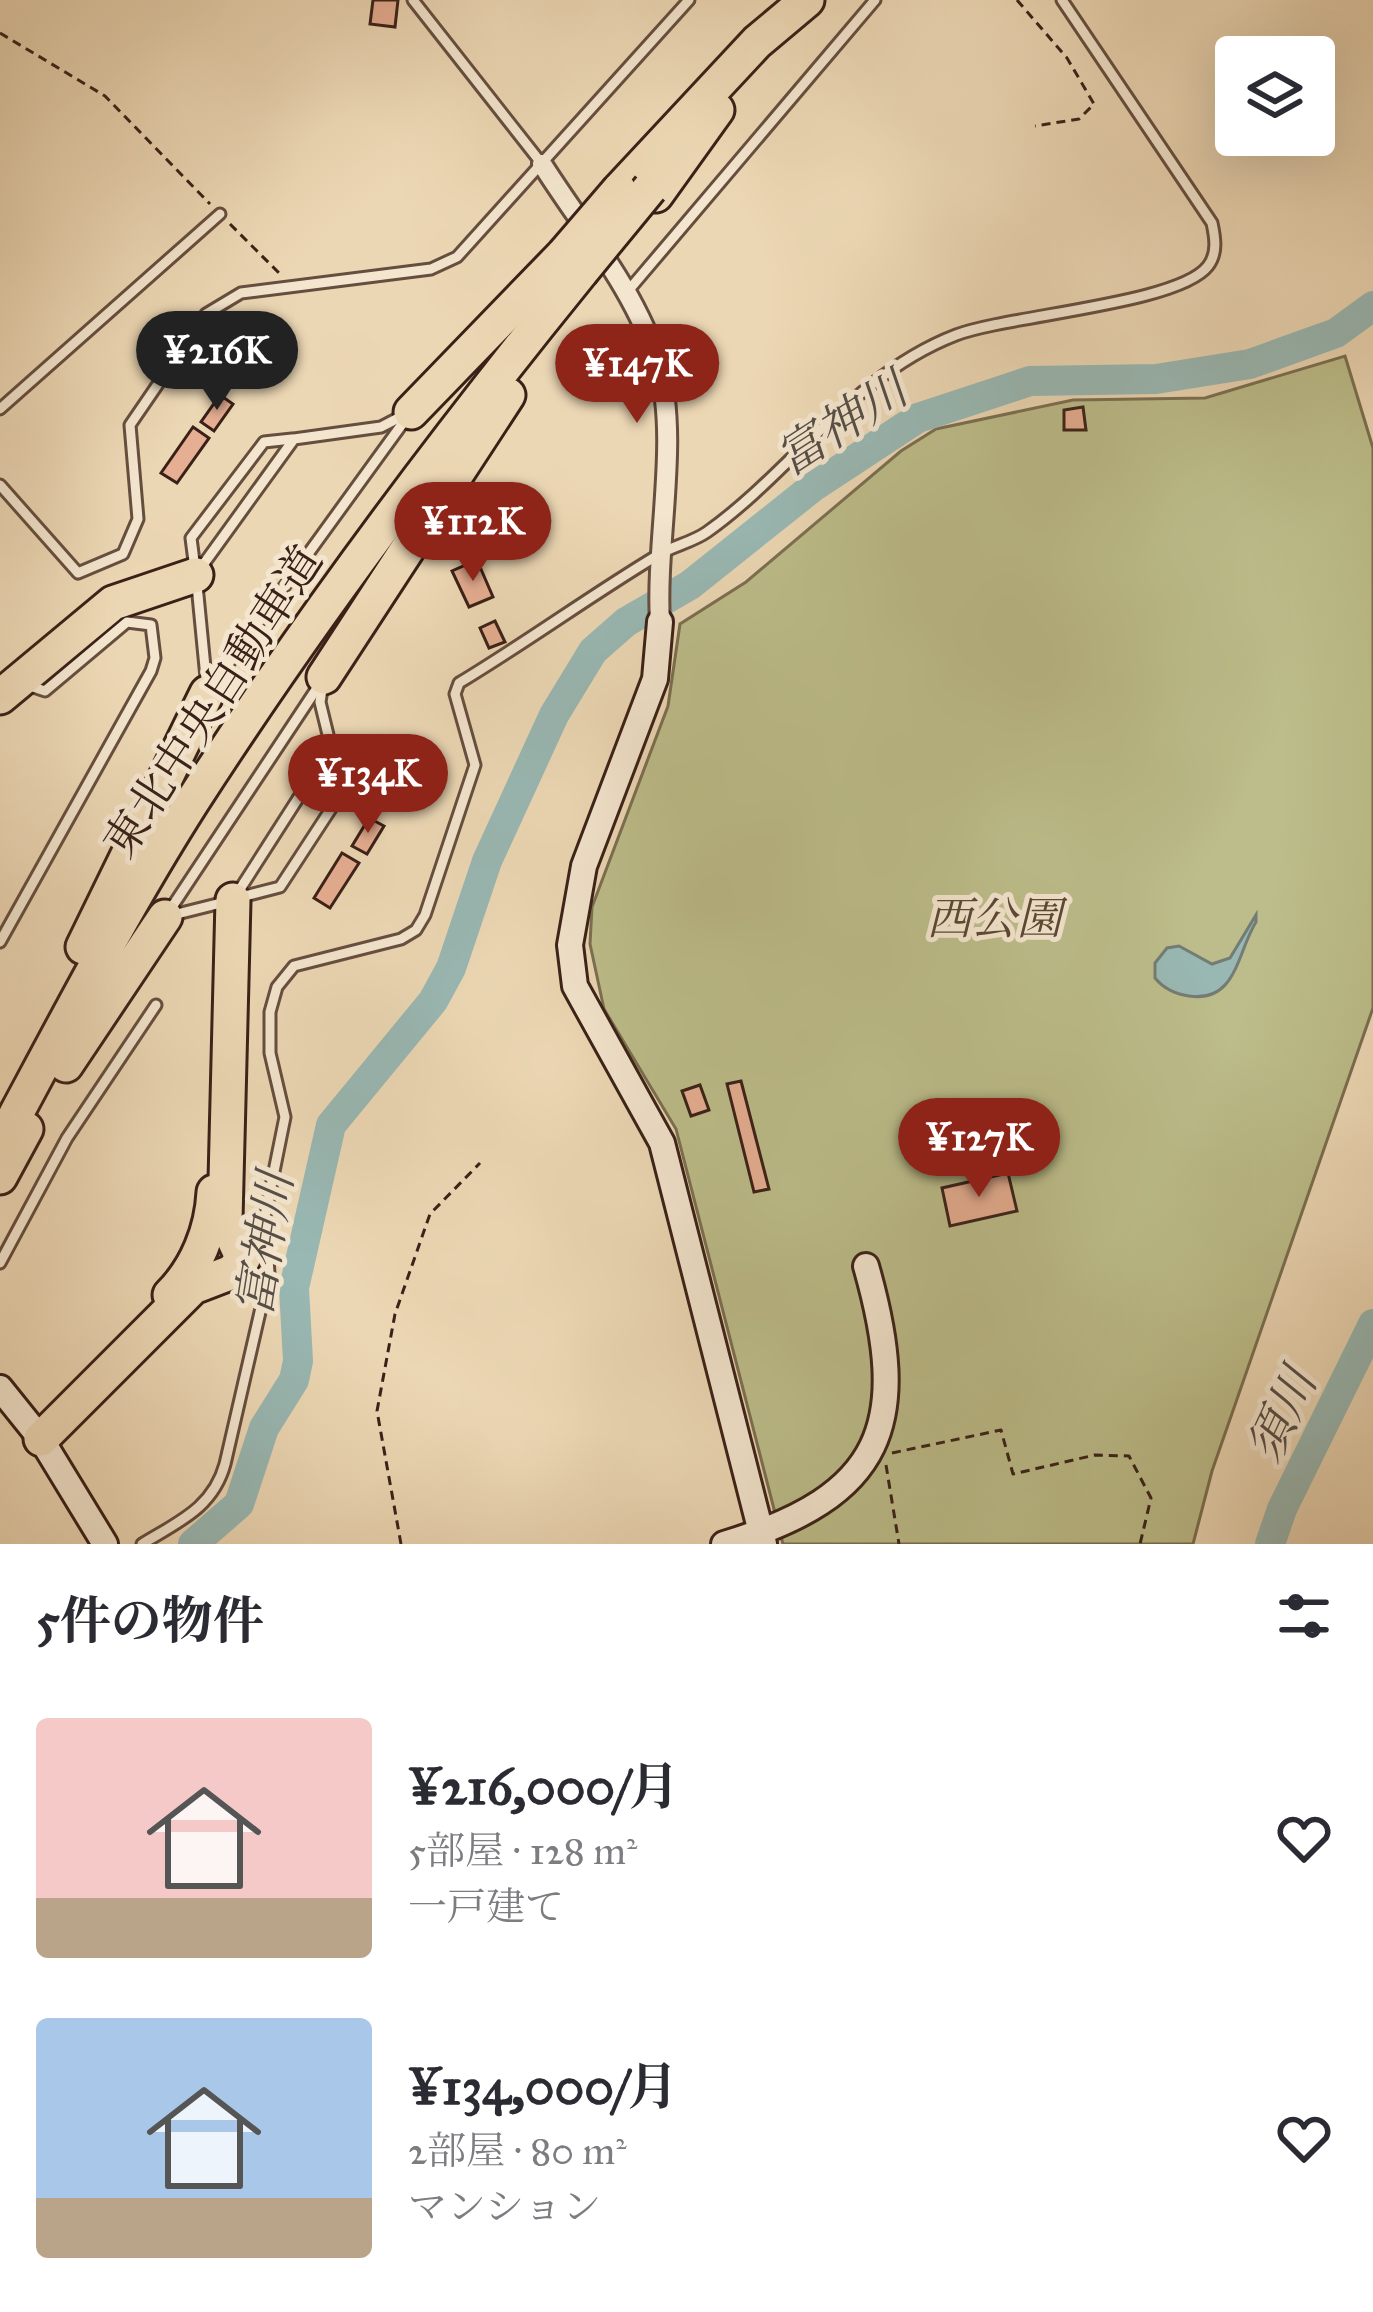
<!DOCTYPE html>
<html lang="ja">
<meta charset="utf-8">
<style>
body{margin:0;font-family:"IM FELL Great Primer","Noto Serif JP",serif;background:#f2f2f3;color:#2b2b33;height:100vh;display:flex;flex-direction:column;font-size:45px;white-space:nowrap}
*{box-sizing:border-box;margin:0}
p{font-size:39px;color:#7c7c81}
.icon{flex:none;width:66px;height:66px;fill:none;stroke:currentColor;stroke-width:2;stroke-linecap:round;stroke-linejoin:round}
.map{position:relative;height:1544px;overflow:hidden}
.sheet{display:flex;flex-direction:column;background:#fff;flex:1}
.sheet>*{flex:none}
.buttons{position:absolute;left:1215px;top:36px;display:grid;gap:24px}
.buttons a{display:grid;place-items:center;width:120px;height:120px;border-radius:12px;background:#fff;box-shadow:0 12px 48px #0002;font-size:60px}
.price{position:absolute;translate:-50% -102px;padding:0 27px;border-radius:42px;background:#8f2418;color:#fff;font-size:39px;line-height:78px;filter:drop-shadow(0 3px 6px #0008)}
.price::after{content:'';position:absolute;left:50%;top:72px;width:36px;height:27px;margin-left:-18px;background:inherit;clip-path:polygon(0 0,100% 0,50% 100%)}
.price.active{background:#222;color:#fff}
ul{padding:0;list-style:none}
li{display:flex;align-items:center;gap:36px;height:300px;padding:0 36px}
li span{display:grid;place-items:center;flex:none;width:336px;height:240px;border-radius:12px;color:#555}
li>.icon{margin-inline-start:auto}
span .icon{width:144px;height:144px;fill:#fffc;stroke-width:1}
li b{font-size:51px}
h2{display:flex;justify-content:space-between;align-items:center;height:144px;padding:0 36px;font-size:51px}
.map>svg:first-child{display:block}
.green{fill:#bcbd8a;stroke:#7b6f51;stroke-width:3}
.water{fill:#99b8b3;stroke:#737c75;stroke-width:3}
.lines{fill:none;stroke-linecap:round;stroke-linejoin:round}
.river{stroke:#99b8b3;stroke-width:30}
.building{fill:#e6ae92;stroke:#3a2118;stroke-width:3}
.lane-casing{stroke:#664e3f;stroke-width:15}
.street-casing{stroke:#664e3f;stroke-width:24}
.secondary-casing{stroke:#3a2118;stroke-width:30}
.highway-casing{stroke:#3a2118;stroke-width:39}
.path{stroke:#3a2118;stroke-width:3;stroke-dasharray:9 6;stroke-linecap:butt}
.lane{stroke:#f3e5ce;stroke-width:9}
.street{stroke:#f3e5ce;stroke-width:18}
.secondary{stroke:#f3e5ce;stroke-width:24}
.highway{stroke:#ecd7b4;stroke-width:33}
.highway-bridge-casing{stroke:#3a2118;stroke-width:39;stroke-linecap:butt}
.highway-bridge{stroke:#ecd7b4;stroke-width:33}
.labels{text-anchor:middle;stroke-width:10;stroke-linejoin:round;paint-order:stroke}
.street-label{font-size:45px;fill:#3a2118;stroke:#f3e5ce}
.park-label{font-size:45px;font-style:italic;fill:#5a4834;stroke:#f3e5ce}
.water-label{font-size:48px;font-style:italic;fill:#564e46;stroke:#f3e5ce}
</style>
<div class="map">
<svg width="1373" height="1544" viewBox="0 0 1373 1544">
<rect width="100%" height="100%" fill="#ecd7b4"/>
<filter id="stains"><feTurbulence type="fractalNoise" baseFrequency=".00167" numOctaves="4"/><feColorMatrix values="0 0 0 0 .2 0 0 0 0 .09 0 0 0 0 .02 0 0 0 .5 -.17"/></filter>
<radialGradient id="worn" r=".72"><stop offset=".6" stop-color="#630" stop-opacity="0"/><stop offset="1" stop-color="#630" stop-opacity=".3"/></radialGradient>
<!-- green -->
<polygon class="green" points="1345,356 1373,448 1373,1008 1212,1471 1193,1544 783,1544 676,1129 604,1009 590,944 592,907 668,706 680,624 746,582 901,451 936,429 1073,400 1205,398"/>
<!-- water -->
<path class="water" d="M1256 915V922C1237 952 1237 1003 1189 996 1175 994 1164 989 1155 978V963L1167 948 1179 946 1212 964 1230 958Z"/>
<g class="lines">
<!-- river -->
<g class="river">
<polyline points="193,1544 239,1504 264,1428 294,1380 298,1361 294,1288 331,1125 433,1001 451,968 487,861 554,715 593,651 626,622 690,585 813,487 918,418 1030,381 1156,379 1250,364 1336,333 1373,306"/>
<polyline points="1270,1544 1282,1509 1373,1324"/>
</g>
</g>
<!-- building -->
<g class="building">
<polygon points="373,0 398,0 395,27 370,24"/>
<polygon points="220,395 233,404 214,431 201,422"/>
<polygon points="1083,407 1086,430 1064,430 1064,410"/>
<polygon points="193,427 209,438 177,483 161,473"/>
<polygon points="477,560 493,597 469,607 452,571"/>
<polygon points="495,621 505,642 489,648 480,628"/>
<polygon points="369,818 384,826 367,854 352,846"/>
<polygon points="342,853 359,863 330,908 314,898"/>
<polygon points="741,1081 769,1189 754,1192 727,1084"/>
<polygon points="700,1085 709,1110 691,1116 682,1091"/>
<polygon points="1008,1173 1017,1211 950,1226 942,1188"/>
</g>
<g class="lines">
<!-- lane casing -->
<g class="lane-casing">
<g id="lane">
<polyline points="413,0 542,164"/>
<polyline points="628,291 875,0"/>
<polyline points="0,409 220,214"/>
<polyline points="0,485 78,573 123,554 138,519 130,425 206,314 241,293 431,269 457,257 689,0"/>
<polyline points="195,569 191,538 264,442 292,439"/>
<polyline points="200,569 294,439 381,427 406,414"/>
<polyline points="197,585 207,688"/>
<polyline points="210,689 408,416"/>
<polyline points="237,898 280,887 340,795 342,778 331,747"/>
<polyline points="168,913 321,682"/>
<polyline points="169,916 233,900 331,747 320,702 323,683"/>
<polyline points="0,942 151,671 155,658 151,625 127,622 45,691 30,686"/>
<polyline points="0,1263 67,1138 156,1005"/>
<path d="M142 1544C178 1522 213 1508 225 1464L269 1273 265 1216 285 1117 270 1053V1012L277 987 294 966 401 939 416 930 425 915 475 765 455 694 459 683C527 642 590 596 658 555 673 546 693 542 707 532 792 472 852 375 956 335 1009 315 1179 304 1208 266 1218 253 1215 237 1212 223L1062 0"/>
</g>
</g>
<!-- street casing -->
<g class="street-casing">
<path id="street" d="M542 164C581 226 637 292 658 364 680 439 655 542 660 622"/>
</g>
<!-- secondary casing -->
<g class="secondary-casing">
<g id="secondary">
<polyline points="660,622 655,679 584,866 570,945 575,986 662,1143 764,1544"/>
<polyline points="0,1388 41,1439 105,1544"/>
<path d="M724 1544C885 1496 911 1424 866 1266"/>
</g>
</g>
<!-- highway casing -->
<g class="highway-casing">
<g id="highway">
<polyline points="619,190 757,42 807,0"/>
<polyline points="656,195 717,110"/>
<polyline points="411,412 564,254"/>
<polyline points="324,677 508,395"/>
<polyline points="0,697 113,603 196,575"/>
<polyline points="83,947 207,693"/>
<polyline points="66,1065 165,917"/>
<path d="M0 1144C62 1029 122 912 192 802 311 617 443 442 581 272"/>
<polyline points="0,1177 26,1129"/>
<path d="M170 1295C197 1268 212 1230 214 1192"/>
<polyline points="41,1439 193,1287 232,1272 243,1259 225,1220 233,900"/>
</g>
</g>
<!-- path -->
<g class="path">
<polyline points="1017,0 1067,58 1094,104 1079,119 1035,126"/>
<polyline points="0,33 105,96 210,204"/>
<polyline points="230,224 282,276"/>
<polyline points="892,1453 1001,1430 1013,1474 1095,1455 1129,1456 1151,1498 1140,1544"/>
<polyline points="886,1465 899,1544"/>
<polyline points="401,1544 377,1411 395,1314 430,1214 480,1163"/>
</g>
<!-- lane -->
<use href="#lane" class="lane"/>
<!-- street -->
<use href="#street" class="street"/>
<!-- secondary -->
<use href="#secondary" class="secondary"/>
<!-- highway -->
<use href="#highway" class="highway"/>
<!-- highway-bridge casing -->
<g class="highway-bridge-casing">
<g id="highway-bridge">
<polyline points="564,254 619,190"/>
<polyline points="581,272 650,188"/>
</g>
</g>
<!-- highway-bridge -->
<use href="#highway-bridge" class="highway-bridge"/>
</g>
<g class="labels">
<!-- street labels -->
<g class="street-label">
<text transform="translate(212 701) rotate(-57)" y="16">東北中央自動車道</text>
</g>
<!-- park labels -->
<g class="park-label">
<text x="994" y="934">西公園</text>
</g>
<!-- water labels -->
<g class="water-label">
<text transform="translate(841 423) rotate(-33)" y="17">富神川</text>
<text transform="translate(264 1244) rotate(-81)" y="17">富神川</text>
<text transform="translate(1281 1415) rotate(-65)" y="17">須川</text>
</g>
</g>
<rect width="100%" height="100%" filter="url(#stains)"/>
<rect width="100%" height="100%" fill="url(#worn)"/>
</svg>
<div class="buttons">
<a><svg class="icon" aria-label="layers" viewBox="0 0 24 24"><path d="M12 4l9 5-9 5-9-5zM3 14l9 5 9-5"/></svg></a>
</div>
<b class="price active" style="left:217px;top:413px">¥216K</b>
<b class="price" style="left:637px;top:426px">¥147K</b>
<b class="price" style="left:473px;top:584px">¥112K</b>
<b class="price" style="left:368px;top:836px">¥134K</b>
<b class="price" style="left:979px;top:1200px">¥127K</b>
</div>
<section class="sheet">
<h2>5件の物件<svg class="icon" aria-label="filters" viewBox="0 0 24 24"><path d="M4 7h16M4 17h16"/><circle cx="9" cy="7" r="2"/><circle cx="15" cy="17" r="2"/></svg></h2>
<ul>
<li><span style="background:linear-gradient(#f6c9c9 75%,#b9a48a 0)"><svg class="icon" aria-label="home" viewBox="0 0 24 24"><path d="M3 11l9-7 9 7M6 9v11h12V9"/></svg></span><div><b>¥216,000/月</b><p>5部屋 · 128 m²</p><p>一戸建て</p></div><svg class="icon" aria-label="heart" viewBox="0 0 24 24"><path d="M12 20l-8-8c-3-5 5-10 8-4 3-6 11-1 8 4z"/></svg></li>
<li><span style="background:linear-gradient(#a9c7e8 75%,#b9a48a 0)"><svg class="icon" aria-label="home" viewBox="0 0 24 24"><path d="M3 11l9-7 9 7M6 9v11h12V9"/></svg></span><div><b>¥134,000/月</b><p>2部屋 · 80 m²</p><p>マンション</p></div><svg class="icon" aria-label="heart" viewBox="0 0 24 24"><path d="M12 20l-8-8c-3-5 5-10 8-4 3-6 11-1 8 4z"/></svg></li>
</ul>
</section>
